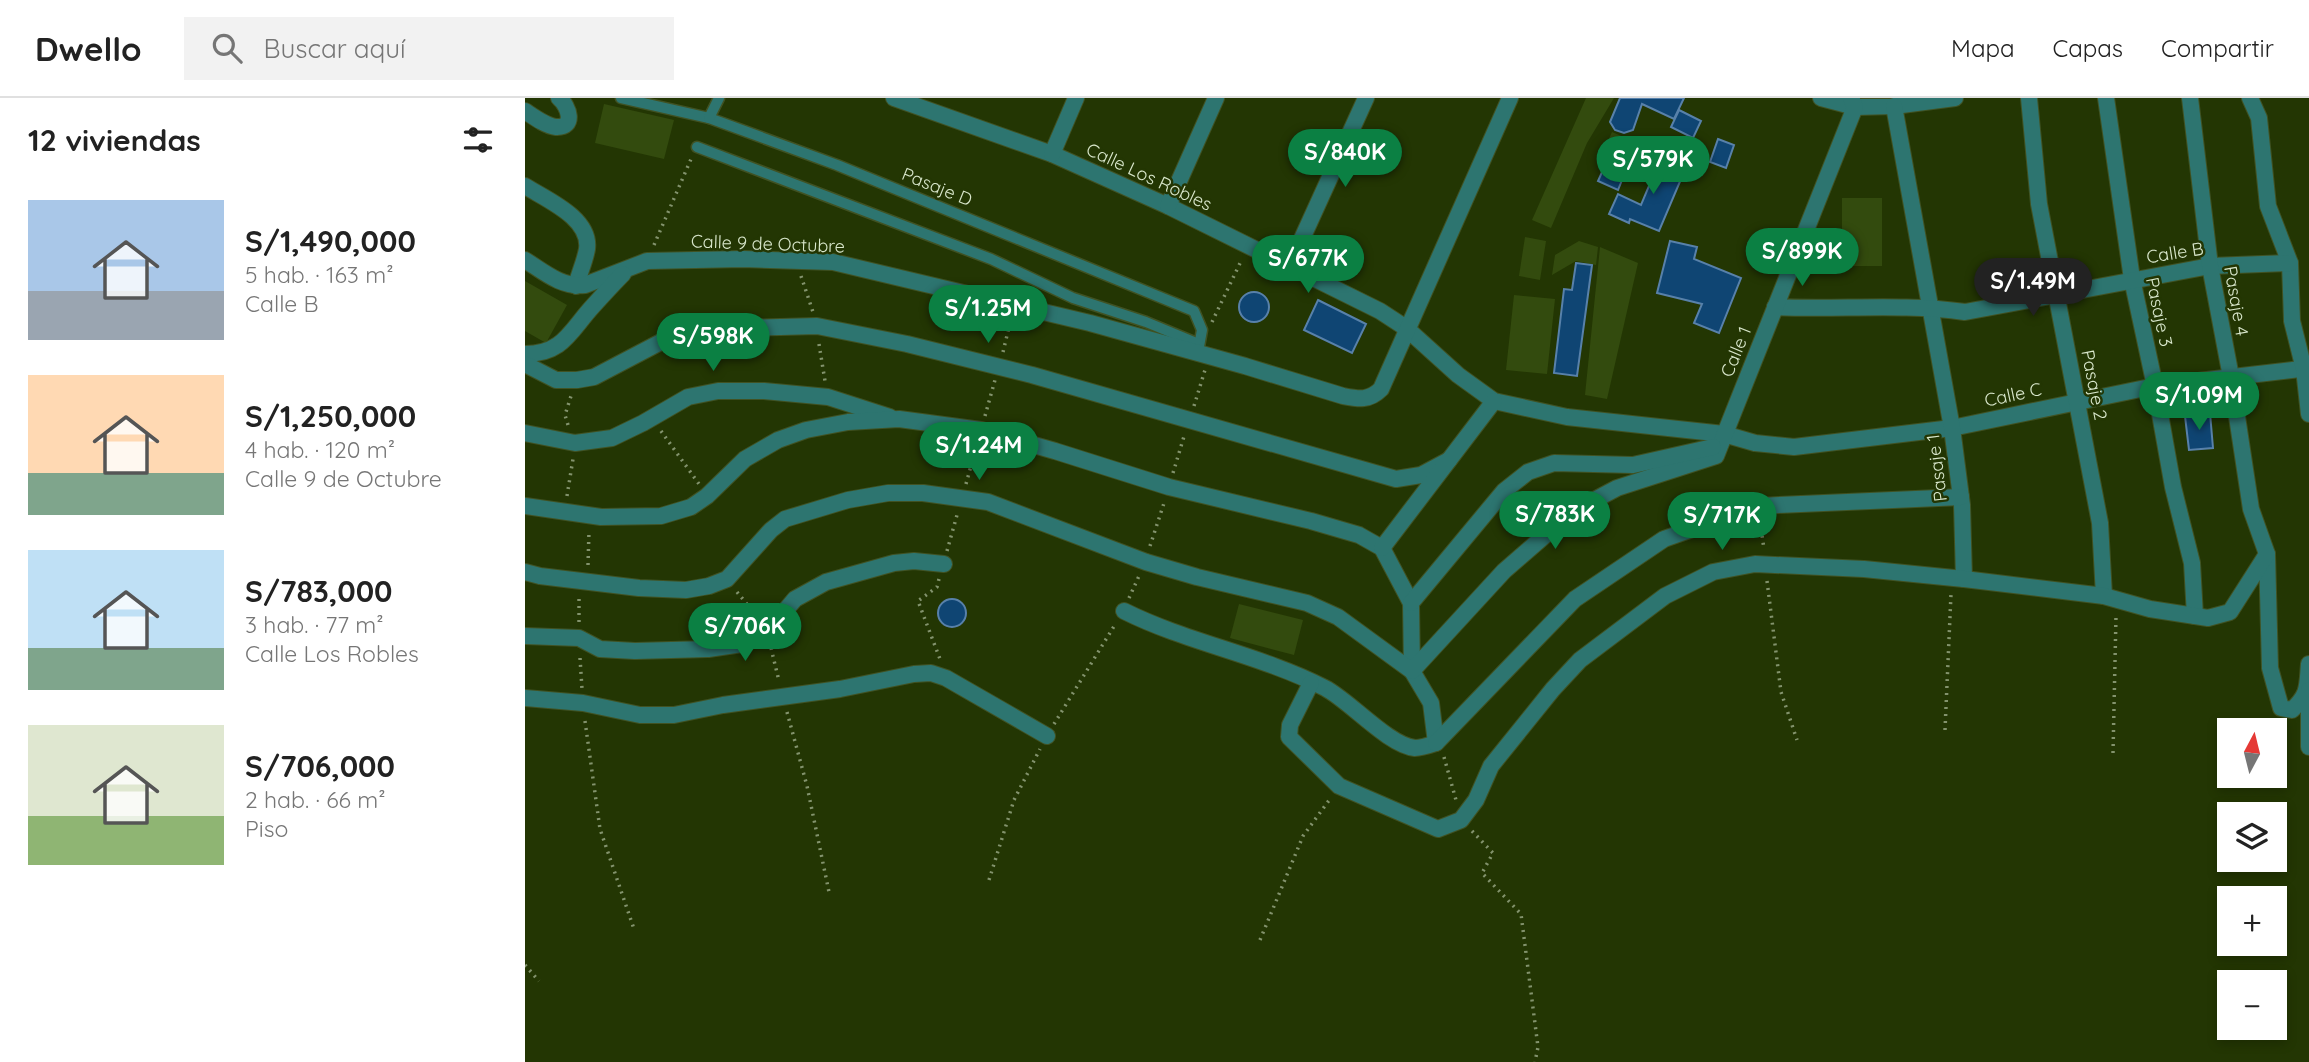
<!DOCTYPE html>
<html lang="es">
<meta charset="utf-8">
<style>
body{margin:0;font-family:Quicksand,sans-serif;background:#f2f2f2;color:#222;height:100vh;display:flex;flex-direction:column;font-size:26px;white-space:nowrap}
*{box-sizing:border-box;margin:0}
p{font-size:23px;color:#767676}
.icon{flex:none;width:38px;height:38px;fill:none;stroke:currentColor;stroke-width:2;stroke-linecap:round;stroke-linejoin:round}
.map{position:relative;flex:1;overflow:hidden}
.panel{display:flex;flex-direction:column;background:#fff;width:525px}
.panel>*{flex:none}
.needle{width:46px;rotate:7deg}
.controls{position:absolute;left:1692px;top:620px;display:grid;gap:14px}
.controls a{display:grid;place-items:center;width:70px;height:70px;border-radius:0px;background:#fff;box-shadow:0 4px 10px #0003;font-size:35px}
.price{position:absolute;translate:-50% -60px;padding:0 16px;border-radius:24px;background:#0b8043;color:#fff;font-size:23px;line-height:46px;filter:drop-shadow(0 2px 4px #0008)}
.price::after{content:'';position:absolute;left:50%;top:42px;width:21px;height:16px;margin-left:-10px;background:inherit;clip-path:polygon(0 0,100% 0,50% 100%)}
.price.on{background:#222;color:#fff}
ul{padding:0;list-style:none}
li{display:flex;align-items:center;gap:21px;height:175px;padding:0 28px}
li span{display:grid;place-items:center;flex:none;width:196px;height:140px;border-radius:0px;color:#555}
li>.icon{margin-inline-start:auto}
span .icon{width:84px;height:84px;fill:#fffc;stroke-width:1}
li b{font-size:30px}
h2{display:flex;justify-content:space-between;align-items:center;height:84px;padding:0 28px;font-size:30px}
header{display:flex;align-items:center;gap:42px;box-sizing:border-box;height:98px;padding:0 35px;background:#fff;border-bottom:2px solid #e0e0e0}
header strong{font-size:33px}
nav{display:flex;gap:38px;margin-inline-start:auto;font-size:24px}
.search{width:490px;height:63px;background:#f2f2f2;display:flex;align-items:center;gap:18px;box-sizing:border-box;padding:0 24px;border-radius:0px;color:#767676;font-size:26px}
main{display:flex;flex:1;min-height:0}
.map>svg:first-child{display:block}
.green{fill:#334b0e}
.building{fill:#0f4573;stroke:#5881aa;stroke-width:2}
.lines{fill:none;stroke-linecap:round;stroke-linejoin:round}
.pedestrian-casing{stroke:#405223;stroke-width:13}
.minor-casing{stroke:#405223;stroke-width:18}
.path{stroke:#83936d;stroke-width:3.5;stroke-dasharray:2 5;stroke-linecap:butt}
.pedestrian{stroke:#2d7570;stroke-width:10}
.minor{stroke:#2d7570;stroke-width:16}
.labels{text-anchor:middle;stroke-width:5;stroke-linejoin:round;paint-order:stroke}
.street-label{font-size:18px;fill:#dae8cd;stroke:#233603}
</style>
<header>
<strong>Dwello</strong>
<div class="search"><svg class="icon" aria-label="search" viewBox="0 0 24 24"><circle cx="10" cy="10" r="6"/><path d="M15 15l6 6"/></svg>Buscar aquí</div>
<nav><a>Mapa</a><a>Capas</a><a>Compartir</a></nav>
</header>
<main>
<section class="panel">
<h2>12 viviendas<svg class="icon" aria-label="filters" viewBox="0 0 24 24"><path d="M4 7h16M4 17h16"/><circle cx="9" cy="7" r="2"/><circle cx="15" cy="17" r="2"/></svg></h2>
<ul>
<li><span style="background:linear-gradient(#a9c7e8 65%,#9aa5b1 0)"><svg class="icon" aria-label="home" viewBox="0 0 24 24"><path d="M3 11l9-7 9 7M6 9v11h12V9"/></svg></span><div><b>S/1,490,000</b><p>5 hab. · 163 m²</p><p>Calle B</p></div></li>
<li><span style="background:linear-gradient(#ffd9b3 70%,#7fa58c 0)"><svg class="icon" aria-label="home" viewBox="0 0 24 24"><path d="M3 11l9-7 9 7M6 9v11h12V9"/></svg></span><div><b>S/1,250,000</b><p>4 hab. · 120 m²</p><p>Calle 9 de Octubre</p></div></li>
<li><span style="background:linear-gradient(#bfe0f5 70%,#7fa58c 0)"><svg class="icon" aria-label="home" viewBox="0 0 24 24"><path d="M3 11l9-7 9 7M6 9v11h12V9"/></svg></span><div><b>S/783,000</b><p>3 hab. · 77 m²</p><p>Calle Los Robles</p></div></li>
<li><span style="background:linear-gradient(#dfe7d0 65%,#8fb573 0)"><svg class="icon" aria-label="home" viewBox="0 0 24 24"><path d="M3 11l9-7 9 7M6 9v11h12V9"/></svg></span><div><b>S/706,000</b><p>2 hab. · 66 m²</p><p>Piso</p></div></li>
</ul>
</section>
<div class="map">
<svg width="1784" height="964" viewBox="0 0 1784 964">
<rect width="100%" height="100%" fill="#233603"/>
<!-- green -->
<g class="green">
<polygon points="1061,0 1089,0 1062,45 1026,130 1007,122"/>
<polygon points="79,6 149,22 139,61 70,45"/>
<polygon points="1087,34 1119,48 1111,66 1079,52"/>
<rect x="1317" y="100" width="40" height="68"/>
<polygon points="1000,139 1021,143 1015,182 994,178"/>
<polygon points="1054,143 1073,149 1071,167 1051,163 1027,177 1030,157"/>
<polygon points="1075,149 1113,165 1082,301 1060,297"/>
<polygon points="0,183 42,207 21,245 0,233"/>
<polygon points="989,197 1030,201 1022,276 981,272"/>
<polygon points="714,506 778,522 769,557 705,540"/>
</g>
<!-- building -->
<g class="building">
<polygon points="1095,0 1159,0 1149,21 1117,6 1108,32 1099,35 1090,32 1085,24"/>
<polygon points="1154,12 1176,23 1168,40 1146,29"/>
<polygon points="1193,41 1209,47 1201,70 1185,64"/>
<polygon points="1137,57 1162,67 1134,133 1105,121 1104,125 1084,116 1093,96 1116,107"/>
<polygon points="1082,63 1101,72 1093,92 1073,83"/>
<polygon points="1145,143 1172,149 1169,161 1216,180 1194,235 1169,225 1177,206 1132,195"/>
<polygon points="1051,165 1067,167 1052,278 1029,275 1039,191 1047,192"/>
<circle cx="729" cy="209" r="15"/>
<polygon points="793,202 841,226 827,255 779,232"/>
<polygon points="1685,315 1688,350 1664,352 1660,318"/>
<circle cx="427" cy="515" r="14"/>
</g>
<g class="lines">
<!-- pedestrian casing -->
<g class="pedestrian-casing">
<g id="pedestrian">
<polyline points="96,0 184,20 312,67 669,213 677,232 673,254"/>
<polyline points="184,20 194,0"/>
<polyline points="172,49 466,161 548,200 621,224 674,246"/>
</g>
</g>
<!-- minor casing -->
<g class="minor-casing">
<g id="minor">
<polyline points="369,0 527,56 643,108 855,213 881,230 933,277 969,303 1042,319 1199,336 1230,345 1269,349 1427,330 1630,288 1784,270"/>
<polyline points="1296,0 1330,9 1369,8 1430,0"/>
<polyline points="1504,0 1514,106 1575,425 1579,498"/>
<polyline points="1581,0 1607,181 1630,288 1648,389 1667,465 1670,518"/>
<polyline points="1725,0 1734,20 1743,108 1765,165 1767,223 1779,271 1784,316"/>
<polyline points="1369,8 1427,330 1437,407 1439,481"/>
<path d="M0 13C9 19 21 28 31 29 51 30 44 8 34 0"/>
<polyline points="527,56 551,0"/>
<path d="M0 88C22 102 66 120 62 151 60 163 54 176 51 188"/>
<polyline points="643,108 691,0"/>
<path d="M0 162C19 174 37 190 60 187L122 163 218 161 308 164 565 225 720 268 818 298C834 301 844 303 856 291L985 0"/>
<polyline points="765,167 841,0"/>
<path d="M1250 209C1313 212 1377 205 1440 214L1685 168 1765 165"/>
<path d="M0 256C38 256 45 233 68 208 78 197 88 186 98 176"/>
<polyline points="0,266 31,282 52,282 69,279 151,236 175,231 292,228 382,246 507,277 871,381 896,377 924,362"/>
<polyline points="0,335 50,345 87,340 118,325 163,299 193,293 239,293 303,299 365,319"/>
<path d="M0 408 76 419 136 418 166 409 182 398 220 361 253 342 281 332 323 324 374 321 456 332 530 353 644 389 786 423 834 437 857 450 886 505 887 573 906 605 911 645C905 647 896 650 890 650 863 647 825 603 800 590 736 557 663 545 599 513"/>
<polyline points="857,450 969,303"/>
<path d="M1742 456 1745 570 1756 610 1767 612C1784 596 1782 589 1784 566"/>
<polyline points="0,474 15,478 114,490 161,492 184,488 202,481 246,432 260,421 323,402 363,395 398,395 463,404 621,464 672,479 782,505 813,519 887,573 979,473 1047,414 1092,390 1191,358 1330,9 1326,0"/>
<polyline points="886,505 979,393 1003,374 1029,365 1108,367 1188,349"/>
<polyline points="0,538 54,540 75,551 110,553 183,551 217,546 242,534 270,501 301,484 369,465 389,463 419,466"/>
<polyline points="786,585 765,627 764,639 814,688 913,731 936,722 951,702 966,668 1028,591 1055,562 1140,498 1188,474 1230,466 1339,471 1439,481 1579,498 1625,511 1683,520 1705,514 1742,456 1726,411 1706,279 1685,168 1665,0"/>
<polyline points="1784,592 1784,649"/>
<polyline points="0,600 58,605 115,617 149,617 198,607 315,591 389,576 406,575 421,580 522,638"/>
<polyline points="911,645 1050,501 1139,441 1233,408 1436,399"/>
</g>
</g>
<!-- path -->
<g class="path">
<polyline points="129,147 166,61"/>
<polyline points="276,178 288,214"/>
<polyline points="687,224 717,161"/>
<polyline points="294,246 300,283"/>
<polyline points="478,254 486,221"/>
<polyline points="669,308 680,272"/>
<polyline points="460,318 470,282"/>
<polyline points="43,327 40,317 46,298"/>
<polyline points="136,333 174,386"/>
<polyline points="648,375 660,335"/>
<polyline points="441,386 452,346"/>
<polyline points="42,398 48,361"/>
<polyline points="1235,424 1239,451"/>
<polyline points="625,448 640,402"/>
<polyline points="422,453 432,417"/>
<polyline points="63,467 64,433"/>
<polyline points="414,481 412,489 393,503 415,561"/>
<polyline points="1242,483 1256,594 1272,642"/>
<polyline points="212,494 234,521"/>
<polyline points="604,500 614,478"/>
<polyline points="54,524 54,497"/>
<polyline points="246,550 254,583"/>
<polyline points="55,560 57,591"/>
<polyline points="262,614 282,688 304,794"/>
<polyline points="60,623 75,731 109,831"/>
<polyline points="529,626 591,525"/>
<polyline points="1420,632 1426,496"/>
<polyline points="1588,655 1591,518"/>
<polyline points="919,659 931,702"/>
<polyline points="947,733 968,755 957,775 996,816 1013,949 1010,964"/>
<polyline points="464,782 489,702 515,651"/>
<polyline points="735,842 778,738 805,701"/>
<polyline points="0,867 14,883"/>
</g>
<!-- pedestrian -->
<use href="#pedestrian" class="pedestrian"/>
<!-- minor -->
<use href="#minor" class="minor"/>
</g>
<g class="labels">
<!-- street labels -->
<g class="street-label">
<text transform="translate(624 79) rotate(25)" y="6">Calle Los Robles</text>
<text transform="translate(412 89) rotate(22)" y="6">Pasaje D</text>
<text transform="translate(243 146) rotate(2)" y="6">Calle 9 de Octubre</text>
<text transform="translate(1650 155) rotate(-9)" y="6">Calle B</text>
<text transform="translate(1711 203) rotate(80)" y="6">Pasaje 4</text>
<text transform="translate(1634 214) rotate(78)" y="6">Pasaje 3</text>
<text transform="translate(1211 254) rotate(-68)" y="6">Calle 1</text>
<text transform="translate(1569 287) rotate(79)" y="6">Pasaje 2</text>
<text transform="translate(1488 297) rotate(-12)" y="6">Calle C</text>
<text transform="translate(1412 370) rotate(-97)" y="6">Pasaje 1</text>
</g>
</g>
</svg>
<div class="controls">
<a><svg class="needle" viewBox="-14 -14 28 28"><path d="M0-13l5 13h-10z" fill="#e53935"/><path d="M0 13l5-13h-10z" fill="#767676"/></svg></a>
<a><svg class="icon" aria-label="layers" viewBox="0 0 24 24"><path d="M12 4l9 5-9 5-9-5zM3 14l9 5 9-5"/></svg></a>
<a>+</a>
<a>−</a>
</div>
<b class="price" style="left:820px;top:91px">S/840K</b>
<b class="price" style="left:1128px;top:98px">S/579K</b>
<b class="price" style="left:1277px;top:190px">S/899K</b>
<b class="price" style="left:783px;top:197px">S/677K</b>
<b class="price on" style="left:1508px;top:220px">S/1.49M</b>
<b class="price" style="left:463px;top:247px">S/1.25M</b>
<b class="price" style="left:188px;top:275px">S/598K</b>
<b class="price" style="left:1674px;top:334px">S/1.09M</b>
<b class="price" style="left:454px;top:384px">S/1.24M</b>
<b class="price" style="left:1030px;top:453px">S/783K</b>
<b class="price" style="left:1197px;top:454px">S/717K</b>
<b class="price" style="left:220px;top:565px">S/706K</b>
</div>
</main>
